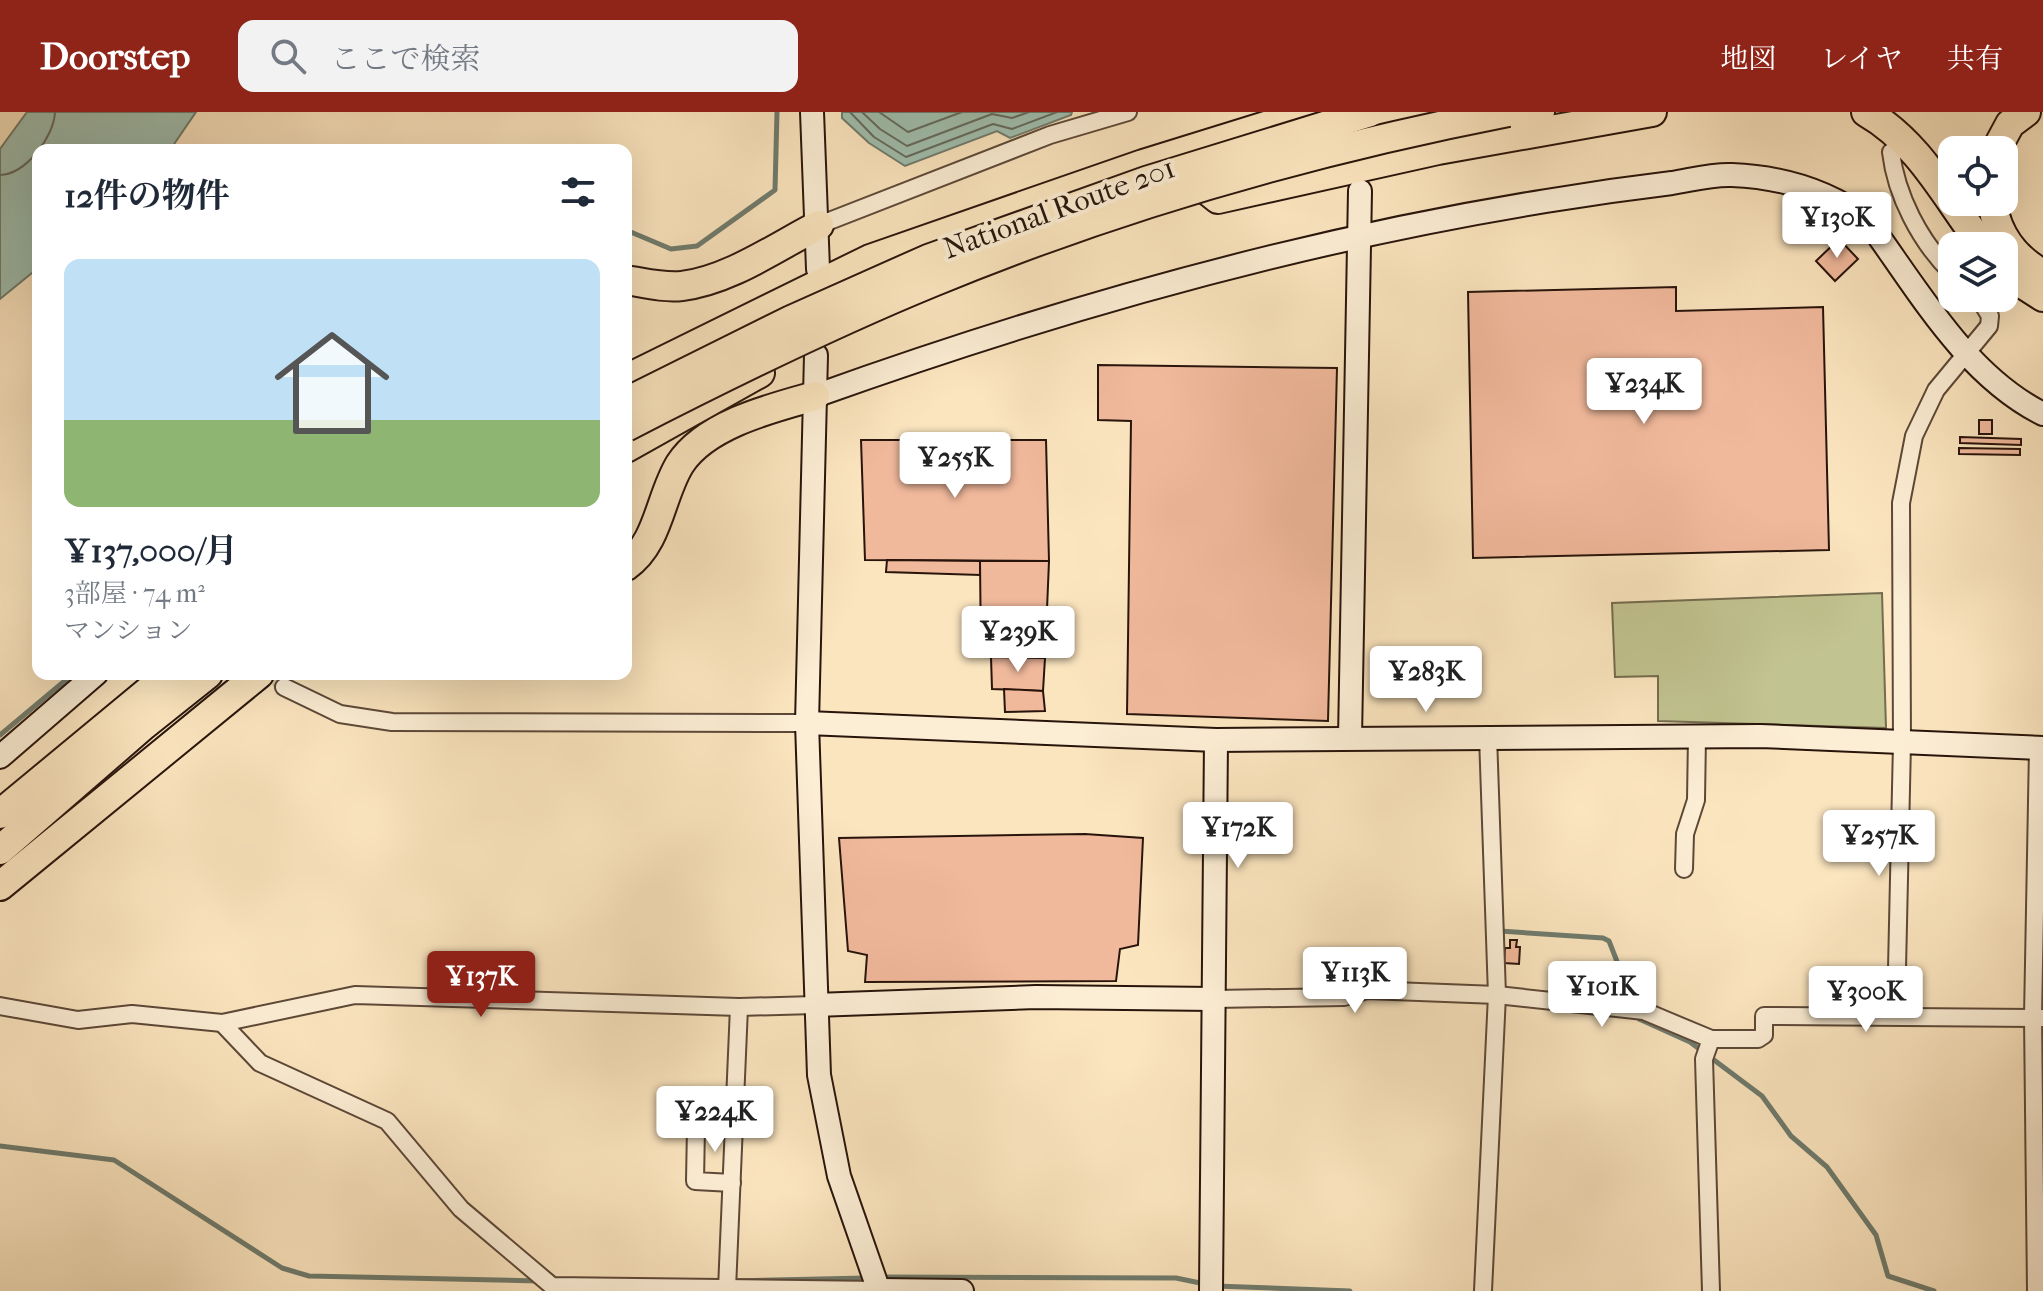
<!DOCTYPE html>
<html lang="ja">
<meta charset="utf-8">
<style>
body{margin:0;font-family:"IM FELL French Canon","Noto Serif JP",serif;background:#f2f2f3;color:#1f2937;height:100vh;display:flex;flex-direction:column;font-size:30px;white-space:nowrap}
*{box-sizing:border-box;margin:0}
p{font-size:26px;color:#747a83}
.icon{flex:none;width:44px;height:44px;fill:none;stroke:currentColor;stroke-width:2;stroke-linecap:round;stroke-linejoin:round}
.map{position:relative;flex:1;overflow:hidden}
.sheet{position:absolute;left:32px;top:32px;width:600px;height:536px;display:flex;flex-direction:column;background:#fff;border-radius:16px;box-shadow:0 8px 32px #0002}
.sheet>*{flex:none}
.tools{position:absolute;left:1938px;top:24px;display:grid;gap:16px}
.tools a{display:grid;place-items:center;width:80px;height:80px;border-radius:16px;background:#fff;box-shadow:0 8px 32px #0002;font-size:40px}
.price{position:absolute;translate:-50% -68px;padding:0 18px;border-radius:8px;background:#fff;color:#222;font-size:26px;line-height:52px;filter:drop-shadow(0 2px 4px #0008)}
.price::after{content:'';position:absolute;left:50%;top:48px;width:24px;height:18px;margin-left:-12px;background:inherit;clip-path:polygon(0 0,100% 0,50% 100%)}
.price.selected{background:#8f2418;color:#fff}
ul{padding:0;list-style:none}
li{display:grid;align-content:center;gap:16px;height:424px;padding:0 32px}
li+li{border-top:2px solid #e0e1e3}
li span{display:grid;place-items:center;height:248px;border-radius:16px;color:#555}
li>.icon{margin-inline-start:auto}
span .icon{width:144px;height:144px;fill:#fffc;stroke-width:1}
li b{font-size:34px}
h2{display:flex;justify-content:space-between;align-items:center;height:96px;padding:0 32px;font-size:34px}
header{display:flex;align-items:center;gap:48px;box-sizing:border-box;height:112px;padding:0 40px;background:#8f2418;color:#fff}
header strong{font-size:38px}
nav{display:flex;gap:44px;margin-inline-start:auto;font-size:28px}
.search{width:560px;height:72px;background:#f2f2f3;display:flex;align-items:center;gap:20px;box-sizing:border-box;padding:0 28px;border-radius:16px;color:#747a83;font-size:30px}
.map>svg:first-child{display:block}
.green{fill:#c1c390;stroke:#746c4e;stroke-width:2}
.water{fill:#9fbfaf;stroke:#6f7b6d;stroke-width:2}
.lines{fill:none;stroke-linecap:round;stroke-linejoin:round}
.shore{stroke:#646a5d;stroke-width:2}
.stream{stroke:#6f7b6d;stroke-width:5}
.building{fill:#f1b99c;stroke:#28140b;stroke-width:2}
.street-tunnel{stroke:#dbc6a4;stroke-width:16;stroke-dasharray:16 8;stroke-linecap:butt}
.street-casing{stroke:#5d4838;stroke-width:20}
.secondary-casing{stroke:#28140b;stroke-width:26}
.highway-casing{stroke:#28140b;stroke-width:32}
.street{stroke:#fceed5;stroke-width:16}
.secondary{stroke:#fceed5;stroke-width:22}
.highway{stroke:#fbe5bf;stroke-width:28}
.highway-bridge-casing{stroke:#28140b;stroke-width:32;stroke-linecap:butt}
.highway-bridge{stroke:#fbe5bf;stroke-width:28}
.labels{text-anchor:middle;stroke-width:8;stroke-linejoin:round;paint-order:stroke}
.street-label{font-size:30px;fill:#28140b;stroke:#fceed5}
</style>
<header>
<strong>Doorstep</strong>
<div class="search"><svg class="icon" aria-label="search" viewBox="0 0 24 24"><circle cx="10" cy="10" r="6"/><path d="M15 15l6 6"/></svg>ここで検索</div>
<nav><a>地図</a><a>レイヤ</a><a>共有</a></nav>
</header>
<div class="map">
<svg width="2043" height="1179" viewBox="0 0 2043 1179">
<rect width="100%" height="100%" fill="#fbe5bf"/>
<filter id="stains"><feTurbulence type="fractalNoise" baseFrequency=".0025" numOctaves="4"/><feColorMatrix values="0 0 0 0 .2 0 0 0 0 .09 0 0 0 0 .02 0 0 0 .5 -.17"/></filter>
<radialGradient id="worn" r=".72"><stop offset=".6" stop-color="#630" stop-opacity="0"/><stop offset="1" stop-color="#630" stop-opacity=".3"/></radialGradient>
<!-- green -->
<polygon class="green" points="1882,481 1886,616 1658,609 1658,564 1615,565 1612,491"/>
<!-- water -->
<g class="water">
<polygon points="27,0 196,0 170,38 38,38 38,156 0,187 0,37"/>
<polygon points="842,0 1072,0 1071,3 1010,26 997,19 905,54 869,31 842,6"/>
</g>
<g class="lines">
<!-- shore -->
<g class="shore">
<polyline points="850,0 874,25 906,45 993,12 1012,17 1057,0"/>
<polyline points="862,0 880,17 907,34 992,2 1012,6 1029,0"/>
<polyline points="879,0 908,20 962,0"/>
<path d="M0 63C26 62 54 25 55 0"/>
</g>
<!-- stream -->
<g class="stream">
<polyline points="626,118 671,137 697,134 775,78 777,0"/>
<polyline points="0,623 73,562"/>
<polyline points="1500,819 1603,826 1609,829 1634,893"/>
<polyline points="1638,903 1639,907 1690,930 1762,984 1791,1024 1827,1055 1876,1123 1888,1164 1934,1179"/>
<polyline points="0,1034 114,1048 282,1156 309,1164 539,1169"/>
<polyline points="880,1165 1176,1166 1205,1172"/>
<polyline points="732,1169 866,1166"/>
<polyline points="1215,1174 1350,1179"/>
</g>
</g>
<!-- building -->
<g class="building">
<polygon points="1839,127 1858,147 1835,169 1816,149"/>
<polygon points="1676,175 1676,199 1823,195 1829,438 1473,446 1468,180"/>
<polygon points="1098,253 1337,256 1328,609 1127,602 1131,309 1098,308"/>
<rect x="1979" y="308" width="13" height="14"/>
<polygon points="1960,325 2021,327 2021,333 1960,331"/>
<polygon points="861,328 1046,328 1049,449 865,448"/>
<polygon points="1959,336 2020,337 2020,343 1959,342"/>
<polygon points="887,448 980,449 980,463 886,460"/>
<polygon points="980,449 1049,449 1045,546 981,545"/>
<polygon points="991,545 1045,546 1043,579 992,577"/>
<polygon points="1004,577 1043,579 1045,599 1005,600"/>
<polygon points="1085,722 1143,726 1138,833 1120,837 1116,869 865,870 867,843 848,839 839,726"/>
<polygon points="1510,828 1517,828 1516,835 1520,835 1519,852 1504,851 1505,836 1510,836"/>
</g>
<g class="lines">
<!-- street-tunnel -->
<polyline class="street-tunnel" points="274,562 284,575"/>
<!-- street casing -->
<g class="street-casing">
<g id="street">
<path d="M1891 40C1896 83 1920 130 1952 161"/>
<polyline points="819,113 1050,23 1128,0"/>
<polyline points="284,575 340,602 392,610 807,611"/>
<polyline points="1684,757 1685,722 1696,688 1697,624"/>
<polyline points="1214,887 1344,885 1367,878 1497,883 1644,899 1711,927 1758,927 1764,923 1764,904 2043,906"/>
<polyline points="0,894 78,908 132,902 222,911 355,883 739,895 815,893"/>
<polyline points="1896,902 1902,631 1901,391 1914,324 1936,278 1989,214 1990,204 1979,186"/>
<polyline points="222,911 260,951 387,1009 461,1097 552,1174 879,1178"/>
<polyline points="696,1015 695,1069 732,1071"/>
<polyline points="727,1177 739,895"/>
<polyline points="1483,1179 1497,883 1488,624"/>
<polyline points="1711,1179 1704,947 1711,927"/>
<polyline points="2036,1179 2033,905 2038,636"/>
</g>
</g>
<!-- secondary casing -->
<g class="secondary-casing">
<g id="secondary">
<polyline points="812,0 818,157"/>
<polyline points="816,243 807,611 819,963 839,1064 879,1179"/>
<path d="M815 284C1052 199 1297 129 1546 89 1588 82 1630 76 1672 71 1691 68 1712 62 1732 63 1781 65 1827 78 1867 108 1917 176 1965 263 2043 302"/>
<polyline points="807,611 1216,628 1760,624 2043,636"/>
<polyline points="1350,626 1360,79"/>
<polyline points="0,645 96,562"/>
<polyline points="815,893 1036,885 1214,887"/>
<polyline points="879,1178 962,1179"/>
<polyline points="1211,1179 1216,628"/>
</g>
</g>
<!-- highway casing -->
<g class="highway-casing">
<g id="highway">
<path d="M1866 0C1920 31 1946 86 1983 134"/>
<polyline points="1486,11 1540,0"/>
<polyline points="1996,38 2010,12 2026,0"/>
<polyline points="1208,79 1218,87 1438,38 1652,0"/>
<path d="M1992 90C1997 123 2014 146 2043 162"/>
<polyline points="2004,160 2043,185"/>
<path d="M626 168C645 171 663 176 682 174 730 168 776 135 819 113"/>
<polyline points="626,267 870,147 1143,52 1311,0"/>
<polyline points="626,336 760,261"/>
<path d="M626 454C659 431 660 384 680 352 706 312 772 296 815 284"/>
<polyline points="0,702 169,562"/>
<polyline points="0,738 144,613 208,562"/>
<polyline points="0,774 259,562"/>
</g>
</g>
<!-- street -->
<use href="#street" class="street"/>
<!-- secondary -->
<use href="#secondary" class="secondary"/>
<!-- highway -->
<use href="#highway" class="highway"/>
<!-- highway-bridge casing -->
<g class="highway-bridge-casing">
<g id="highway-bridge">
<polyline points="626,290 791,208 928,147 1146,69 1370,0"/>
<path d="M626 315C727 263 828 213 933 170 1117 94 1313 38 1508 0"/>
</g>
</g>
<!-- highway-bridge -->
<use href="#highway-bridge" class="highway-bridge"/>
</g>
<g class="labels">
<!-- street labels -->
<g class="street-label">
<text transform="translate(1059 96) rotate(-20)" y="10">National Route 201</text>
</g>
</g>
<rect width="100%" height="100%" filter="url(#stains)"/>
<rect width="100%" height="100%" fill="url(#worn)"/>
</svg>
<div class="tools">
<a><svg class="icon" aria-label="locate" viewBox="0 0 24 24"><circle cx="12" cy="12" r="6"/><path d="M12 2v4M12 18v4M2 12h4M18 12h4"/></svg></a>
<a><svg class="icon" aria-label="layers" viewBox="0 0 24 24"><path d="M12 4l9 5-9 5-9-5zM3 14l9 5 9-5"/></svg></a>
</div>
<b class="price" style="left:1837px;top:148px">¥130K</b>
<b class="price" style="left:1644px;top:314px">¥234K</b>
<b class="price" style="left:955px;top:388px">¥255K</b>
<b class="price" style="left:1018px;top:562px">¥239K</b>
<b class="price" style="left:1426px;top:602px">¥283K</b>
<b class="price" style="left:1238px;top:758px">¥172K</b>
<b class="price" style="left:1879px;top:766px">¥257K</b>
<b class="price" style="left:1355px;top:903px">¥113K</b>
<b class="price selected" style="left:481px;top:907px">¥137K</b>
<b class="price" style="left:1602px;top:917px">¥101K</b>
<b class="price" style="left:1866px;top:922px">¥300K</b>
<b class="price" style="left:715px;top:1042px">¥224K</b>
<section class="sheet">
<h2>12件の物件<svg class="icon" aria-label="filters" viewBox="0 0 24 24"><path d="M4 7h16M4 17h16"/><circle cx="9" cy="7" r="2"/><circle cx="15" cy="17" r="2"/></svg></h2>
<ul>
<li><span style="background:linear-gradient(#bfe0f5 65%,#8fb573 0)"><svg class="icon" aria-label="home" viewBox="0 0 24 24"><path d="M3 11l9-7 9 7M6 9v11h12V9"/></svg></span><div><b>¥137,000/月</b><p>3部屋 · 74 m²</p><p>マンション</p></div></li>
</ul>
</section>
</div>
